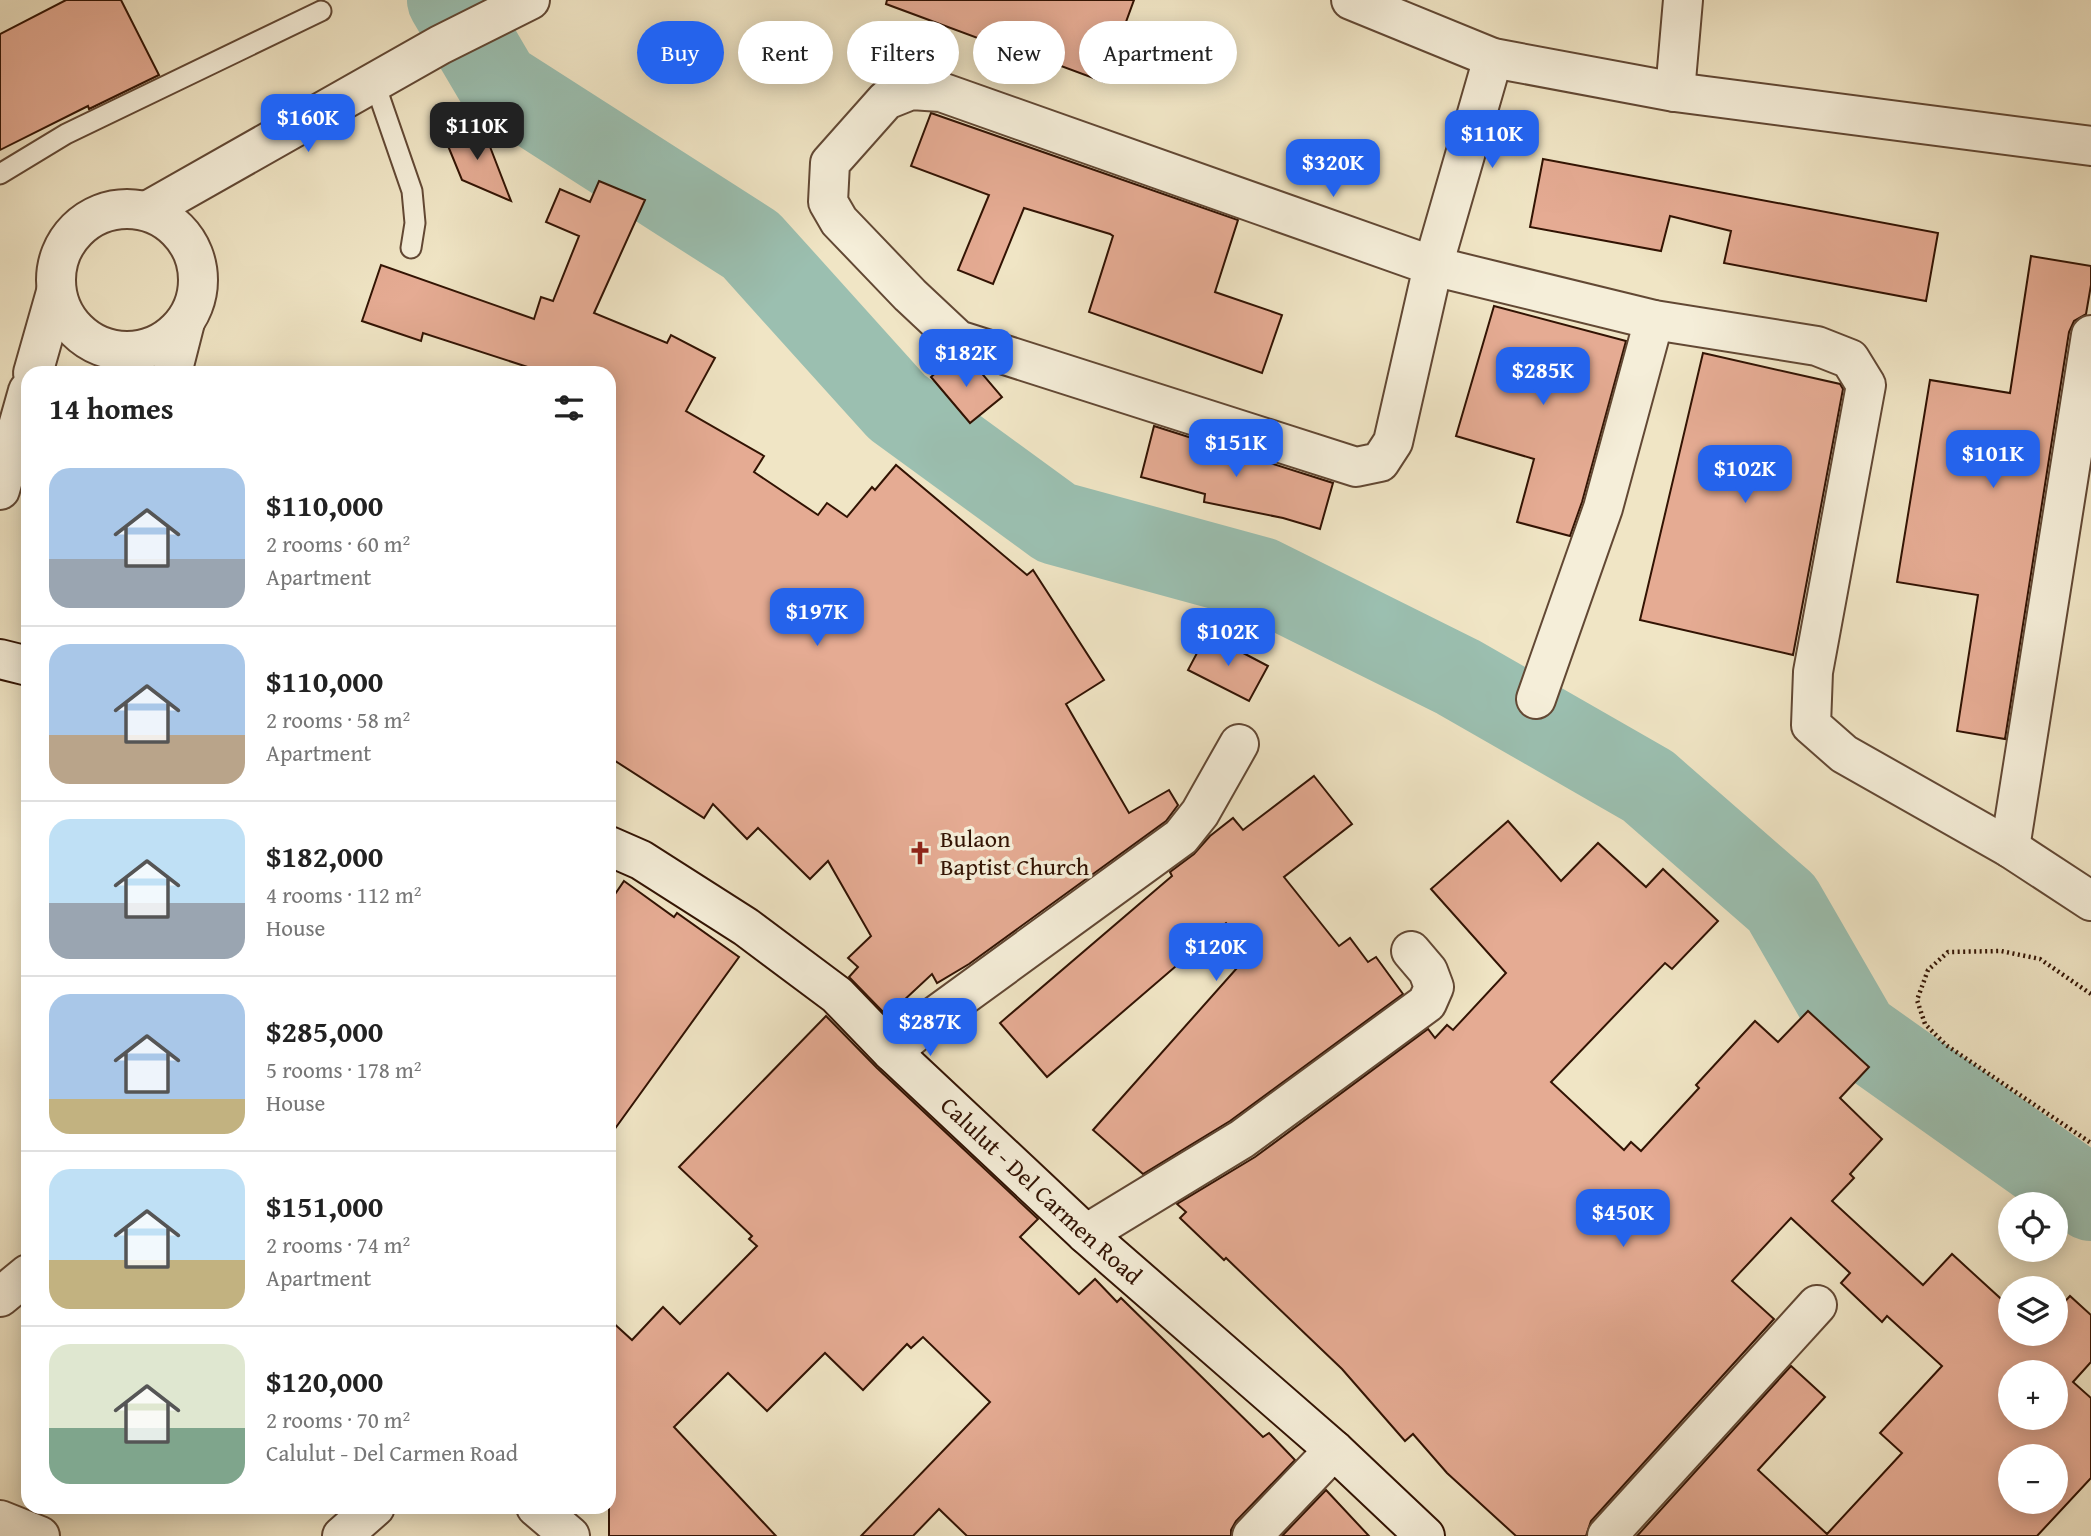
<!DOCTYPE html>
<meta charset="utf-8">
<style>
body{margin:0;font-family:"Gentium Book Plus",serif;background:#f2f2f2;color:#222;height:100vh;display:flex;flex-direction:column;font-size:26px;white-space:nowrap}
*{box-sizing:border-box;margin:0}
p{font-size:23px;color:#767676}
.icon{flex:none;width:38px;height:38px;fill:none;stroke:currentColor;stroke-width:2;stroke-linecap:round;stroke-linejoin:round}
.map{position:relative;flex:1;overflow:hidden}
.details{position:absolute;left:21px;top:366px;width:595px;height:1148px;display:flex;flex-direction:column;background:#fff;border-radius:21px;box-shadow:0 4px 18px #0003}
.details>*{flex:none}
.top-card{position:absolute;left:637px;top:21px;width:665px;height:63px;display:flex;gap:14px}
.buttons{position:absolute;left:1998px;top:1192px;display:grid;gap:14px}
.buttons a{display:grid;place-items:center;width:70px;height:70px;border-radius:50%;background:#fff;box-shadow:0 4px 18px #0003;font-size:35px}
.price{position:absolute;translate:-50% -60px;padding:0 16px;border-radius:14px;background:#2563eb;color:#fff;font-size:23px;line-height:46px;filter:drop-shadow(0 2px 4px #0008)}
.price::after{content:'';position:absolute;left:50%;top:42px;width:21px;height:16px;margin-left:-10px;background:inherit;clip-path:polygon(0 0,100% 0,50% 100%)}
.price.current{background:#222;color:#fff}
ul{padding:0;list-style:none}
li{display:flex;align-items:center;gap:21px;height:175px;padding:0 28px}
li+li{border-top:2px solid #e0e0e0}
li span{display:grid;place-items:center;flex:none;width:196px;height:140px;border-radius:21px;color:#555}
li>.icon{margin-inline-start:auto}
span .icon{width:84px;height:84px;fill:#fffc;stroke-width:1}
li b{font-size:30px}
h2{display:flex;justify-content:space-between;align-items:center;height:84px;padding:0 28px;font-size:30px}
.pill{padding:0 24px;border-radius:32px;background:#fff;box-shadow:0 4px 18px #0003;font-size:24px;line-height:63px}
.pill.current{background:#2563eb;color:#fff}
.map>svg:first-child{display:block}
.lines{fill:none;stroke-linecap:round;stroke-linejoin:round}
.river{stroke:#9bbfb0;stroke-width:84}
.building{fill:#e5ab93;stroke:#321303;stroke-width:2;fill-rule:evenodd}
.service-casing{stroke:#624834;stroke-width:23}
.minor-casing{stroke:#624834;stroke-width:42}
.tertiary-casing{stroke:#624834;stroke-width:42}
.secondary-casing{stroke:#321303;stroke-width:42}
.path{stroke:#321303;stroke-width:4.5;stroke-dasharray:2 3.5;stroke-linecap:butt}
.service{stroke:#f5eed9;stroke-width:19}
.minor{stroke:#f5eed9;stroke-width:38}
.tertiary{stroke:#f5eed9;stroke-width:38}
.secondary{stroke:#f5eed9;stroke-width:38}
.labels{text-anchor:middle;stroke-width:7;stroke-linejoin:round;paint-order:stroke}
.poi-label{font-size:24px;fill:#321303;stroke:#f5eed9;text-anchor:start}
.street-label{font-size:24px;fill:#321303;stroke:#f5eed9}
</style>
<div class="map">
<svg width="2091" height="1536" viewBox="0 0 2091 1536">
<rect width="100%" height="100%" fill="#f0e5c5"/>
<filter id="stains"><feTurbulence type="fractalNoise" baseFrequency=".00286" numOctaves="4"/><feColorMatrix values="0 0 0 0 .2 0 0 0 0 .09 0 0 0 0 .02 0 0 0 .5 -.17"/></filter>
<radialGradient id="worn" r=".72"><stop offset=".6" stop-color="#630" stop-opacity="0"/><stop offset="1" stop-color="#630" stop-opacity=".3"/></radialGradient>
<g class="lines">
<!-- river -->
<polyline class="river" points="449,0 498,83 751,245 897,407 1056,523 1261,579 1458,677 1648,786 1782,903 1857,1033 2091,1199"/>
</g>
<!-- building -->
<g class="building">
<polygon points="66,0 121,0 159,75 89,109 88,106 0,150 0,34"/>
<polygon points="887,0 1134,0 1104,82 1037,57 1035,62 985,44 986,41 886,4"/>
<polygon points="931,113 1238,220 1215,292 1282,315 1262,373 1089,312 1113,236 1110,234 1024,208 993,284 958,270 989,195 911,166"/>
<polygon points="482,126 511,201 462,180 446,141"/>
<polygon points="1543,159 1938,233 1926,301 1724,263 1731,231 1670,216 1661,251 1530,227"/>
<polygon points="599,181 645,200 594,313 667,343 671,335 715,358 686,411 764,456 754,472 818,515 827,503 847,517 872,487 875,490 896,465 1027,575 1033,570 1104,680 1066,704 1129,813 1169,790 1178,805 1166,821 969,964 937,983 932,974 887,1016 849,977 858,967 848,958 871,936 828,861 810,879 758,828 747,839 713,804 704,818 609,757 609,373 546,373 423,333 421,341 362,321 381,265 534,319 541,297 553,301 579,236 546,222 560,189 590,202"/>
<polygon points="2031,256 2091,266 2091,285 2086,314 2074,321 2069,332 2005,739 1957,731 1978,595 1897,582 1930,380 2010,393"/>
<polygon points="1494,306 1626,341 1582,502 1570,536 1517,522 1534,459 1456,436"/>
<polygon points="1703,353 1840,384 1843,389 1793,655 1640,620"/>
<polygon points="950,360 979,370 1002,397 970,423 931,377"/>
<polygon points="1154,426 1333,483 1320,529 1283,518 1204,502 1205,494 1141,477"/>
<polygon points="1207,634 1268,666 1249,701 1188,670"/>
<polygon points="1314,776 1352,824 1284,877 1339,946 1350,938 1368,962 1376,957 1403,994 1230,1121 1143,1174 1093,1130 1253,950 1226,923 1047,1077 1000,1023 1172,876 1170,872 1194,854 1210,836 1233,818 1243,830"/>
<path d="M1508 821 1561 881 1598 843 1646 887 1663 869 1718 921 1672 969 1665 963 1551 1082 1624 1150 1631 1142 1641 1151 1699 1088 1696 1085 1755 1021 1778 1042 1808 1011 1869 1067 1840 1098 1882 1139 1850 1174 1854 1178 1832 1201 1923 1285 1952 1254 2011 1308V1334H2056V1311L2070 1296 2091 1315V1362L2073 1382 2091 1398V1478L2037 1536H1637L1791 1366 1825 1397 1758 1470 1827 1534 1902 1453 1880 1433 1942 1366 1887 1316 1882 1322 1841 1283 1850 1273 1791 1218 1732 1281 1774 1319 1591 1521 1586 1536H1516L1447 1473 1413 1434 1405 1441 1342 1369 1226 1258 1224 1260 1180 1218 1186 1212 1177 1204 1255 1157 1428 1029 1435 1038 1447 1025 1453 1030 1506 973 1431 889ZM2011 1372H2056V1418H2011ZM2011 1456H2056V1502H2011Z"/>
<polygon points="624,881 674,917 677,913 739,957 609,1137 609,903"/>
<polygon points="826,1016 877,1068 1038,1219 1020,1237 1079,1294 1095,1279 1117,1302 1121,1298 1263,1437 1269,1433 1295,1460 1236,1521 1231,1530 1231,1536 967,1536 939,1509 913,1536 861,1536 990,1402 923,1337 911,1348 907,1344 863,1390 825,1353 767,1411 728,1373 674,1427 776,1536 609,1536 609,1319 632,1340 663,1307 680,1324 757,1246 749,1239 752,1236 679,1167"/>
<polygon points="1326,1490 1369,1536 1282,1536"/>
</g>
<g class="lines">
<!-- service casing -->
<g class="service-casing">
<g id="service">
<polyline points="374,81 412,191 415,223 411,248"/>
<polyline points="0,174 66,134 321,11"/>
</g>
</g>
<!-- minor casing -->
<g class="minor-casing">
<g id="minor">
<polyline points="1351,0 1493,58 1675,92 2091,146"/>
<polyline points="1493,58 1433,266 1654,320 1817,346 1850,359 1866,385 1813,672 1811,725 1844,754 2010,848 2091,901"/>
<polygon points="911,90 941,92 1433,266 1393,442 1380,462 1356,467 958,340 910,295 839,221 828,202 830,163 886,100"/>
<polyline points="1675,92 1683,0"/>
<circle cx="127" cy="280" r="71"/>
<polyline points="147,211 440,45 530,0"/>
<polyline points="33,373 56,292"/>
<polyline points="172,373 185,322"/>
<polyline points="0,490 28,391"/>
<polyline points="1536,699 1603,508 1654,320"/>
<polyline points="2010,848 2091,335"/>
<polyline points="892,1052 931,1019 1181,837 1200,813 1239,744"/>
<polyline points="1086,1234 1242,1139 1427,1003 1434,987 1428,971 1411,951"/>
<polyline points="536,1507 570,1536"/>
<polyline points="0,1520 40,1536"/>
<polyline points="342,1536 375,1507"/>
<polyline points="1252,1536 1334,1450"/>
<polyline points="1607,1536 1817,1305"/>
</g>
</g>
<!-- tertiary casing -->
<g class="tertiary-casing">
<polyline id="tertiary" points="0,1297 28,1274"/>
</g>
<!-- secondary casing -->
<g class="secondary-casing">
<g id="secondary">
<polyline points="0,659 28,666"/>
<path id="s1" d="M609 846 641 860 746 927 837 995 892 1052 1086 1234 1334 1450 1425 1536"/>
</g>
</g>
<!-- path -->
<polyline class="path" points="2091,994 2040,959 2001,951 1948,952 1928,970 1917,1000 1925,1024 1946,1045 2091,1143"/>
<!-- service -->
<use href="#service" class="service"/>
<!-- minor -->
<use href="#minor" class="minor"/>
<!-- tertiary -->
<use href="#tertiary" class="tertiary"/>
<!-- secondary -->
<use href="#secondary" class="secondary"/>
</g>
<!-- icons -->
<defs>
<g id="church-bare" transform="scale(1.89)"><path d="M-1.2-6h2.4v3.5h3.3v2.4h-3.3V6h-2.4V-.1h-3.3v-2.4h3.3Z" fill="#8f2418" stroke="#f5eed9" stroke-width="2.5" paint-order="stroke"/></g>
</defs>
<g fill-rule="evenodd">
<use href="#church-bare" x="920" y="853"/>
</g>
<g class="labels">
<!-- poi labels -->
<g class="poi-label">
<text x="940" y="847">Bulaon<tspan x="940" dy="28">Baptist Church</tspan></text>
</g>
<!-- street labels -->
<g class="street-label">
<text dy="8" stroke="none"><textPath href="#s1" startOffset="556">Calulut - Del Carmen Road</textPath></text>
</g>
</g>
<rect width="100%" height="100%" filter="url(#stains)"/>
<rect width="100%" height="100%" fill="url(#worn)"/>
</svg>
<div class="buttons">
<a><svg class="icon" aria-label="locate" viewBox="0 0 24 24"><circle cx="12" cy="12" r="6"/><path d="M12 2v4M12 18v4M2 12h4M18 12h4"/></svg></a>
<a><svg class="icon" aria-label="layers" viewBox="0 0 24 24"><path d="M12 4l9 5-9 5-9-5zM3 14l9 5 9-5"/></svg></a>
<a>+</a>
<a>−</a>
</div>
<b class="price" style="left:308px;top:154px">$160K</b>
<b class="price current" style="left:477px;top:162px">$110K</b>
<b class="price" style="left:1492px;top:170px">$110K</b>
<b class="price" style="left:1333px;top:199px">$320K</b>
<b class="price" style="left:966px;top:389px">$182K</b>
<b class="price" style="left:1543px;top:407px">$285K</b>
<b class="price" style="left:1236px;top:479px">$151K</b>
<b class="price" style="left:1993px;top:490px">$101K</b>
<b class="price" style="left:1745px;top:505px">$102K</b>
<b class="price" style="left:817px;top:648px">$197K</b>
<b class="price" style="left:1228px;top:668px">$102K</b>
<b class="price" style="left:1216px;top:983px">$120K</b>
<b class="price" style="left:930px;top:1058px">$287K</b>
<b class="price" style="left:1623px;top:1249px">$450K</b>
<div class="top-card">
<a class="pill current">Buy</a>
<a class="pill">Rent</a>
<a class="pill">Filters</a>
<a class="pill">New</a>
<a class="pill">Apartment</a>
</div>
<section class="details">
<h2>14 homes<svg class="icon" aria-label="filters" viewBox="0 0 24 24"><path d="M4 7h16M4 17h16"/><circle cx="9" cy="7" r="2"/><circle cx="15" cy="17" r="2"/></svg></h2>
<ul>
<li><span style="background:linear-gradient(#a9c7e8 65%,#9aa5b1 0)"><svg class="icon" aria-label="home" viewBox="0 0 24 24"><path d="M3 11l9-7 9 7M6 9v11h12V9"/></svg></span><div><b>$110,000</b><p>2 rooms · 60 m²</p><p>Apartment</p></div></li>
<li><span style="background:linear-gradient(#a9c7e8 65%,#b9a48a 0)"><svg class="icon" aria-label="home" viewBox="0 0 24 24"><path d="M3 11l9-7 9 7M6 9v11h12V9"/></svg></span><div><b>$110,000</b><p>2 rooms · 58 m²</p><p>Apartment</p></div></li>
<li><span style="background:linear-gradient(#bfe0f5 60%,#9aa5b1 0)"><svg class="icon" aria-label="home" viewBox="0 0 24 24"><path d="M3 11l9-7 9 7M6 9v11h12V9"/></svg></span><div><b>$182,000</b><p>4 rooms · 112 m²</p><p>House</p></div></li>
<li><span style="background:linear-gradient(#a9c7e8 75%,#c2b280 0)"><svg class="icon" aria-label="home" viewBox="0 0 24 24"><path d="M3 11l9-7 9 7M6 9v11h12V9"/></svg></span><div><b>$285,000</b><p>5 rooms · 178 m²</p><p>House</p></div></li>
<li><span style="background:linear-gradient(#bfe0f5 65%,#c2b280 0)"><svg class="icon" aria-label="home" viewBox="0 0 24 24"><path d="M3 11l9-7 9 7M6 9v11h12V9"/></svg></span><div><b>$151,000</b><p>2 rooms · 74 m²</p><p>Apartment</p></div></li>
<li><span style="background:linear-gradient(#dfe7d0 60%,#7fa58c 0)"><svg class="icon" aria-label="home" viewBox="0 0 24 24"><path d="M3 11l9-7 9 7M6 9v11h12V9"/></svg></span><div><b>$120,000</b><p>2 rooms · 70 m²</p><p>Calulut - Del Carmen Road</p></div></li>
</ul>
</section>
</div>
